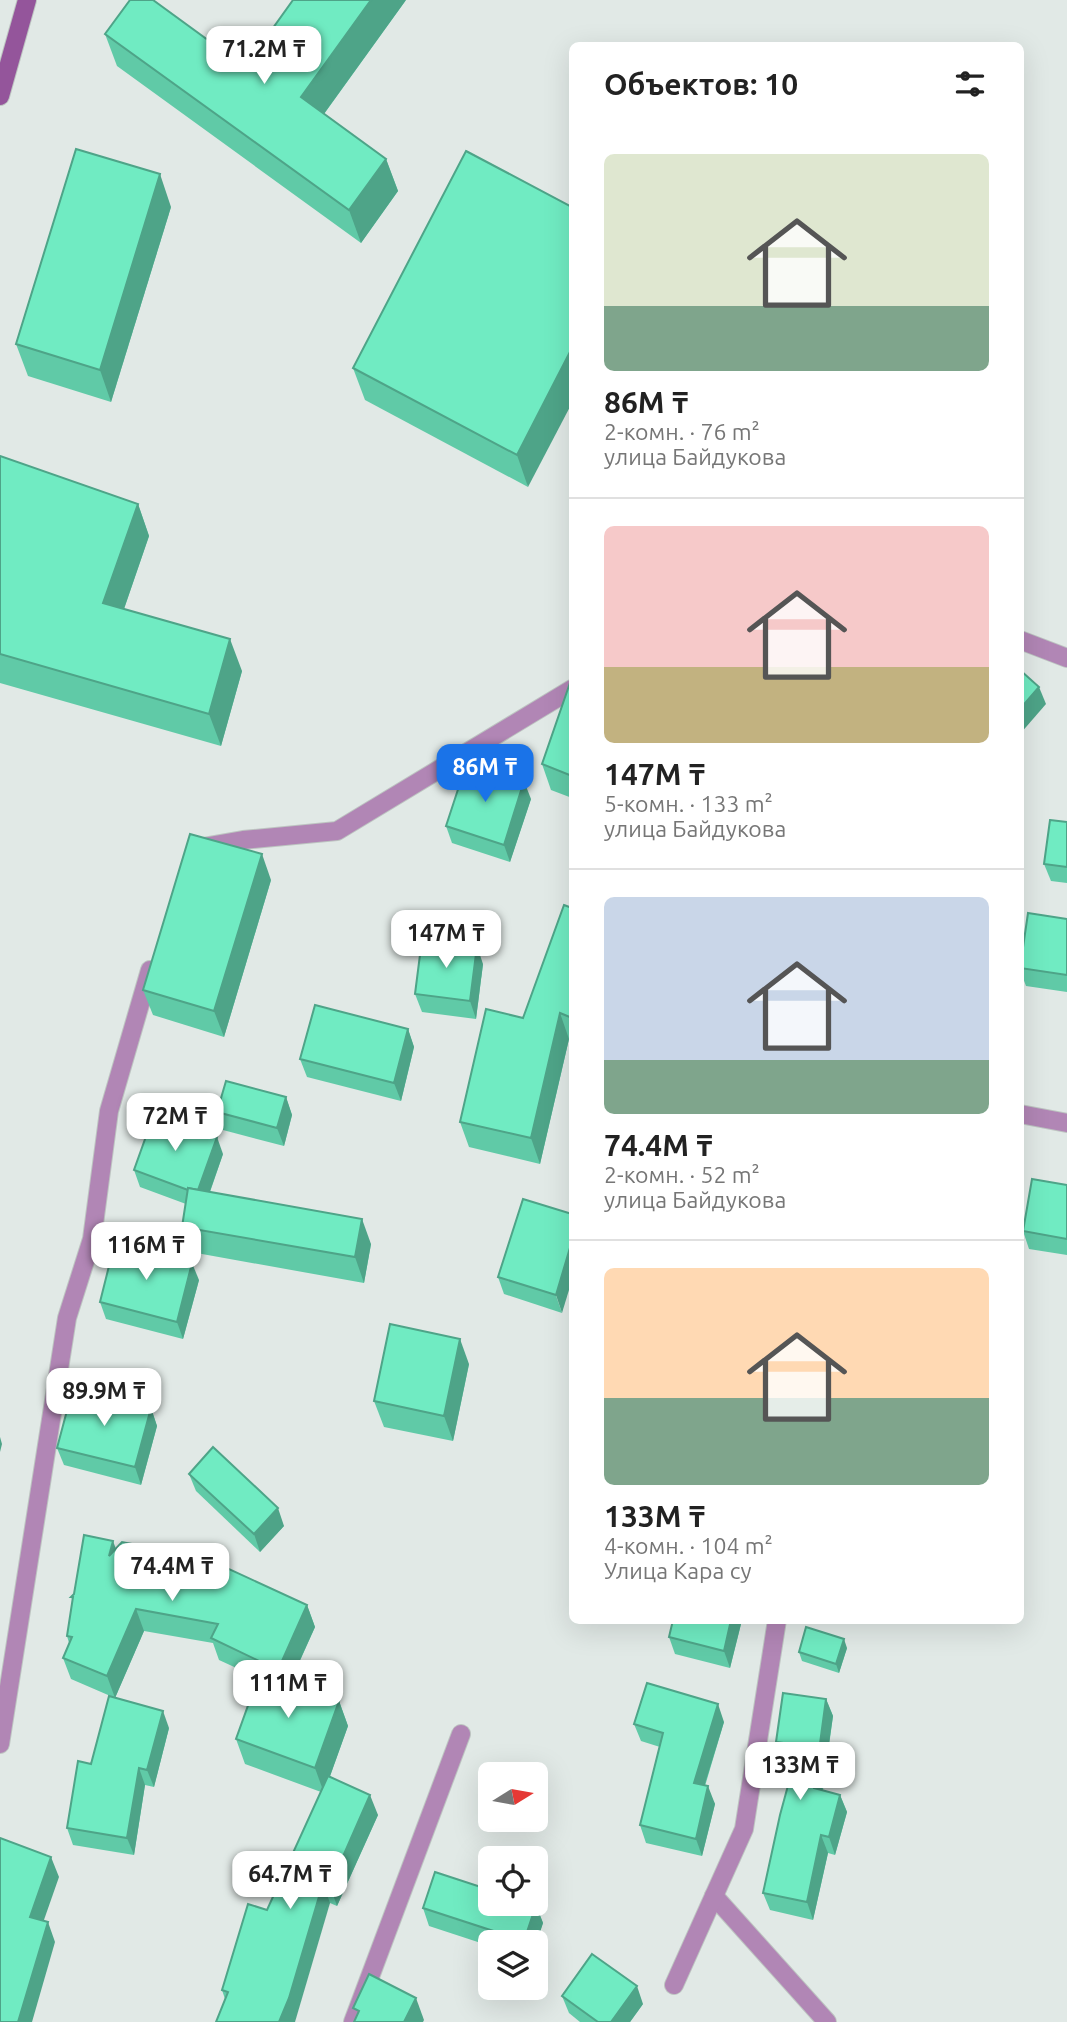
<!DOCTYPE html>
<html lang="ru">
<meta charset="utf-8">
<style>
body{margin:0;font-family:Ubuntu,sans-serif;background:#f6f6f6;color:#222;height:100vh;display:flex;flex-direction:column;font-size:26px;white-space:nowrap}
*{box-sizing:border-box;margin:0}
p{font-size:23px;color:#767676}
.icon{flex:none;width:38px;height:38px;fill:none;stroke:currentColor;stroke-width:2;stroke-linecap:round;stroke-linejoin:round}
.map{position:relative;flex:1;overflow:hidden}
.details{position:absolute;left:569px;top:42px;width:455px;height:1582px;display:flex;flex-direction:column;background:#fff;border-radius:10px;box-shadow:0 7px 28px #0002}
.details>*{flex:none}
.needle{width:46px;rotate:79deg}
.fabs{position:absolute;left:478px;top:1762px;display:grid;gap:14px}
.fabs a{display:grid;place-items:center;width:70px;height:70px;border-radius:10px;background:#fff;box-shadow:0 7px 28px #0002;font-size:35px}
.price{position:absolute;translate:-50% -60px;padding:0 16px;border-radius:14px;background:#fff;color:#222;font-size:23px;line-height:46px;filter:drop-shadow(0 2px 4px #0008)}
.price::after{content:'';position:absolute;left:50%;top:42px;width:21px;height:16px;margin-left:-10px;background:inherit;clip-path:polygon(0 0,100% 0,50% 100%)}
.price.on{background:#1a73e8;color:#fff}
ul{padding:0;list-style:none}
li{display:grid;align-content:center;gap:14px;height:371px;padding:0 35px}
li+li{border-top:2px solid #e0e0e0}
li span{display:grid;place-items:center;height:217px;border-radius:10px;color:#555}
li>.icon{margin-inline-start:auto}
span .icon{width:126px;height:126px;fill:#fffc;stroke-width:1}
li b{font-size:30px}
h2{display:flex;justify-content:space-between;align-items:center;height:84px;padding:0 35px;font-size:30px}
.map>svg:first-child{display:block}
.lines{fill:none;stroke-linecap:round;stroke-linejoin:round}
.street-casing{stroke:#bdc4c1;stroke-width:20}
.secondary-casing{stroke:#bdc4c1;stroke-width:20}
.street{stroke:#b186b5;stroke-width:18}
.secondary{stroke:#94559b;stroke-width:18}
.wall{fill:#60caa7}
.shaded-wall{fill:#4ea488}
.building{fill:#70ebc2;stroke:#4ea488;stroke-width:2}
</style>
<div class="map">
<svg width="1067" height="2022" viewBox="0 0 1067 2022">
<rect width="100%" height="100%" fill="#e1e9e6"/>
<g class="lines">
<!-- street casing -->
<g class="street-casing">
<g id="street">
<polyline points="1020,640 1067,658"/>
<polyline points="203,847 243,840 337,831 572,689"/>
<polyline points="1020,1114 1067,1123"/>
<polyline points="0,1744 67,1318 92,1239 109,1111 150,970"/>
<polyline points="714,1896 827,2022"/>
<polyline points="674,1985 744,1829 777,1620"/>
<polyline points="353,2022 461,1734"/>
</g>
</g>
<!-- secondary casing -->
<g class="secondary-casing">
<polyline id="secondary" points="0,96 27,0"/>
</g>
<!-- street -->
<use href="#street" class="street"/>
<!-- secondary -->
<use href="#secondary" class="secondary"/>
</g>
<!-- wall -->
<g class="wall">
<polygon points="406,0 324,114 386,159 398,191 361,243 117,66 105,34 245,67"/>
<polygon points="466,151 528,487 365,400 353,368"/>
<polygon points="171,207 111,402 28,376 16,344"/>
<polygon points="0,456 138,504 149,536 124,609 242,671 221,746 0,683"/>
<polygon points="572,677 572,798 551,790 542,764"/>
<polygon points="531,799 510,862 452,843 446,826"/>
<polygon points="1067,822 1067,883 1051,881 1044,864"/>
<polygon points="271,880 224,1037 153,1015 143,990"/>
<polygon points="572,908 572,1040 569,1039 540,1164 469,1147 460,1122 523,1018"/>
<polygon points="1067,919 1067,992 1026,986 1020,970 1020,963"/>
<polygon points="483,964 476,1019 422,1012 415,994"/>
<polygon points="408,1029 414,1047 401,1101 307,1077 300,1059"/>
<polygon points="286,1097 292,1115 284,1146 223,1130 217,1112"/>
<polygon points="223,1154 210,1192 371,1244 364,1283 191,1252 182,1227 186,1204 140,1187 134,1170"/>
<polygon points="1067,1185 1067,1255 1029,1249 1023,1231"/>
<polygon points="523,1199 562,1313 504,1294 498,1277"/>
<polygon points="199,1280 183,1339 106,1319 100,1302"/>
<polygon points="469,1364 453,1441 384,1427 374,1401"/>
<polygon points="151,1408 157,1426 141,1485 64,1465 57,1448"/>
<polygon points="189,1474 284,1526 260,1552 196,1491"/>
<polygon points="116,1548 307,1605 315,1627 290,1683 339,1701 348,1726 330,1776 378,1815 337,1906 330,1903 225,1999 222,1990 267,1910 321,1792 245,1764 236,1739 258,1678 219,1660 213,1643 144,1631 115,1698 71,1679 63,1658 69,1643 67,1636 73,1601 71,1597"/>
<polygon points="742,1620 730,1668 675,1654 669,1637"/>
<polygon points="847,1648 839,1673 802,1661 799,1652"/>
<polygon points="826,1699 833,1716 823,1790 840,1795 847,1812 835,1855 828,1853 813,1920 770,1910 763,1893 795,1761 782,1760 776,1742"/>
<polygon points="724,1722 705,1786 715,1804 702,1856 646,1843 640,1825 660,1747 641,1741 634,1724"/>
<polygon points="169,1728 154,1787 145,1785 134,1855 73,1845 67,1828"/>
<polygon points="536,1905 543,1923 536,1942 490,1942 490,1946 429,1926 423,1908"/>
<polygon points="562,1996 643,2004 630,2022 580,2022 569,2013"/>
</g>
<!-- shaded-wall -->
<g class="shaded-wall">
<polygon points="371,0 406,0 313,129 301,97"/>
<polygon points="386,159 398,191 361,243 349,210"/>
<polygon points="160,174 171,207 111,402 100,370"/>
<polygon points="572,348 572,403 528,487 517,455"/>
<polygon points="138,504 149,536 115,635 103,603"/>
<polygon points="230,639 242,671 221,746 209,714"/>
<polygon points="1039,687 1046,704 1020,734 1020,709"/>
<polygon points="524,781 531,799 510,862 504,845"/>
<polygon points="262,854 271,880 224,1037 214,1011"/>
<polygon points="477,946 483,964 476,1019 470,1001"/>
<polygon points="560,1013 569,1039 540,1164 531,1138"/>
<polygon points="408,1029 414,1047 401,1101 394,1083"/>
<polygon points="286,1097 292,1115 284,1146 277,1128"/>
<polygon points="217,1137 223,1154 203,1211 197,1193"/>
<polygon points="362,1219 371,1244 364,1283 355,1257"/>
<polygon points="572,1241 572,1280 562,1313 556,1295"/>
<polygon points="192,1263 199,1280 183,1339 177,1322"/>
<polygon points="460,1339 469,1364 453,1441 444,1416"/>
<polygon points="151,1408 157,1426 141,1485 135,1467"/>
<polygon points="0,1437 2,1444 0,1452"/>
<polygon points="278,1508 284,1526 260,1552 254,1534"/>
<polygon points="113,1541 121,1562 109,1556"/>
<polygon points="307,1605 315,1627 286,1691 278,1670"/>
<polygon points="136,1609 144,1631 115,1698 107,1676"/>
<polygon points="731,1620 742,1620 730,1668 724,1651"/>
<polygon points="844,1639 847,1648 839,1673 836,1664"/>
<polygon points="826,1699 833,1716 820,1805 814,1788"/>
<polygon points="339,1701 348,1726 324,1793 315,1768"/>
<polygon points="718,1704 724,1722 700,1800 694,1783"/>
<polygon points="163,1711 169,1728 154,1787 147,1770"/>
<polygon points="139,1768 145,1785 134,1855 127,1838"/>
<polygon points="708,1786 715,1804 702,1856 696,1839"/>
<polygon points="370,1795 378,1815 337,1906 330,1886"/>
<polygon points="840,1795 847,1812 835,1855 829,1837"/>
<polygon points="821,1835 828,1853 813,1920 807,1902"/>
<polygon points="51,1857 59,1877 38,1937 30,1917"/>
<polygon points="323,1883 330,1903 295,2022 279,2022"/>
<polygon points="536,1905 543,1923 536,1945 536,1942 525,1942 524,1941"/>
<polygon points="48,1922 55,1942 32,2022 18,2022"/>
<polygon points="637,1986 643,2004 630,2022 611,2022"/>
<polygon points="416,1998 424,2020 423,2022 404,2022"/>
</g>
<!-- building -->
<g class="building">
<polygon points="130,0 153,0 245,67 293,0 371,0 301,97 386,159 349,210 105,34"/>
<polygon points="76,149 160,174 100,370 16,344"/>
<polygon points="466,151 572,207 572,348 517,455 353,368"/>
<polygon points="0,456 138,504 103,603 230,639 209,714 0,654"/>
<polygon points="1020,670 1039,687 1020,709"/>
<polygon points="572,677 572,776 542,764"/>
<polygon points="467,762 524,781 504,845 446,826"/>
<polygon points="1050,820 1067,822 1067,867 1044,864"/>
<polygon points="190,834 262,854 214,1011 143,990"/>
<polygon points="564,905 572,908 572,1018 560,1013 531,1138 460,1122 486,1009 523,1018"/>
<polygon points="1028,913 1067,919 1067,975 1020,968"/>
<polygon points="422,939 477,946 470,1001 415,994"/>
<polygon points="315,1005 408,1029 394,1083 300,1059"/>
<polygon points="226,1081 286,1097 277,1128 217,1112"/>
<polygon points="154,1114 217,1137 198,1190 188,1188 188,1190 134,1170"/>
<polygon points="1032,1179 1067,1185 1067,1239 1023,1231"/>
<polygon points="188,1188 362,1219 355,1257 182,1227"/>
<polygon points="523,1199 572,1214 572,1241 556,1295 498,1277"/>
<polygon points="115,1242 192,1263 177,1322 100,1302"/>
<polygon points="390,1324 460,1339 444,1416 374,1401"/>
<polygon points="73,1388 151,1408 135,1467 57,1448"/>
<polygon points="213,1447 278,1508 254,1534 189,1474"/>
<polygon points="84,1535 113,1541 109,1556 122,1542 205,1558 307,1605 278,1670 211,1638 218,1624 136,1609 107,1676 63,1658 72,1637 67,1636 73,1597 71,1597 74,1594"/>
<polygon points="673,1620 731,1620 724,1651 669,1637"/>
<polygon points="806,1627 844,1639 836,1664 799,1652"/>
<polygon points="260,1672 339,1701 315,1768 236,1739"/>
<polygon points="647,1683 718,1704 694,1783 708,1786 696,1839 640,1825 663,1733 634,1724"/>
<polygon points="783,1693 826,1699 814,1788 840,1795 829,1837 821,1835 807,1902 763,1893 780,1815 799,1745 776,1742"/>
<polygon points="109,1696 163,1711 147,1770 139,1768 127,1838 67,1828 78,1761 91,1764"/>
<polygon points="328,1776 370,1795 330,1886 323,1883 289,1998 279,2022 216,2022 228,1992 222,1990 248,1904 267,1910"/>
<polygon points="0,1838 51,1857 30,1917 48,1922 18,2022 0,2022"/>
<polygon points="435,1872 490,1890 490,1904 532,1904 536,1905 524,1941 423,1908"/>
<polygon points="592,1954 637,1986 611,2022 598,2022 562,1996"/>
<polygon points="369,1974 416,1998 404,2022 354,2022 359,2011 353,2008"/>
</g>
</svg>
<div class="fabs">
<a><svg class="needle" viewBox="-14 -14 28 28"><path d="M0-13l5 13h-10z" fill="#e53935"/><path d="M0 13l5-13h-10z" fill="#767676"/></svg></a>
<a><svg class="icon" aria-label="locate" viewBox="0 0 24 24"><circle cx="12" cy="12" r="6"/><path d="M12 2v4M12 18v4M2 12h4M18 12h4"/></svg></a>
<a><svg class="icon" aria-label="layers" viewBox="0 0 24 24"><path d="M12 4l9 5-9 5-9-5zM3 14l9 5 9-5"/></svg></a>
</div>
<b class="price" style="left:264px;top:86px">71.2M ₸</b>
<b class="price on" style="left:485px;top:804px">86M ₸</b>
<b class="price" style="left:446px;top:970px">147M ₸</b>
<b class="price" style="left:175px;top:1153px">72M ₸</b>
<b class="price" style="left:146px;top:1282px">116M ₸</b>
<b class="price" style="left:104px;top:1428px">89.9M ₸</b>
<b class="price" style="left:172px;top:1603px">74.4M ₸</b>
<b class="price" style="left:288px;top:1720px">111M ₸</b>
<b class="price" style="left:800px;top:1802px">133M ₸</b>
<b class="price" style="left:290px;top:1911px">64.7M ₸</b>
<section class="details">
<h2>Объектов: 10<svg class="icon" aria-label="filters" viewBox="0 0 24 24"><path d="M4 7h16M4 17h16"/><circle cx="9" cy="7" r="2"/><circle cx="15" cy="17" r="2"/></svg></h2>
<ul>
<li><span style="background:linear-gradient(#dfe7d0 70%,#7fa58c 0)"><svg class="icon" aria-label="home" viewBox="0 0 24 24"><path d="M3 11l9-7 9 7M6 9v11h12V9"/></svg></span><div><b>86M ₸</b><p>2-комн. · 76 m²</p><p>улица Байдукова</p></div></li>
<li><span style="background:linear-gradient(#f6c9c9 65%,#c2b280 0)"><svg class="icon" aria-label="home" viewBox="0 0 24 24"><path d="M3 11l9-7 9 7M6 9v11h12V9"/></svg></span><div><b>147M ₸</b><p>5-комн. · 133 m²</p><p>улица Байдукова</p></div></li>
<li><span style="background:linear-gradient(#c9d6e8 75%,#7fa58c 0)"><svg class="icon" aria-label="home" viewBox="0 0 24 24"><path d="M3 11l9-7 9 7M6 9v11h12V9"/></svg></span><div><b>74.4M ₸</b><p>2-комн. · 52 m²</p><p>улица Байдукова</p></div></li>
<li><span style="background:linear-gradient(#ffd9b3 60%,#7fa58c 0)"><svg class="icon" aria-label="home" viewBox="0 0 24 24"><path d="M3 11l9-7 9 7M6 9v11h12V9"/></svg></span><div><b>133M ₸</b><p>4-комн. · 104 m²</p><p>Улица Кара су</p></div></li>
</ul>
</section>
</div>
